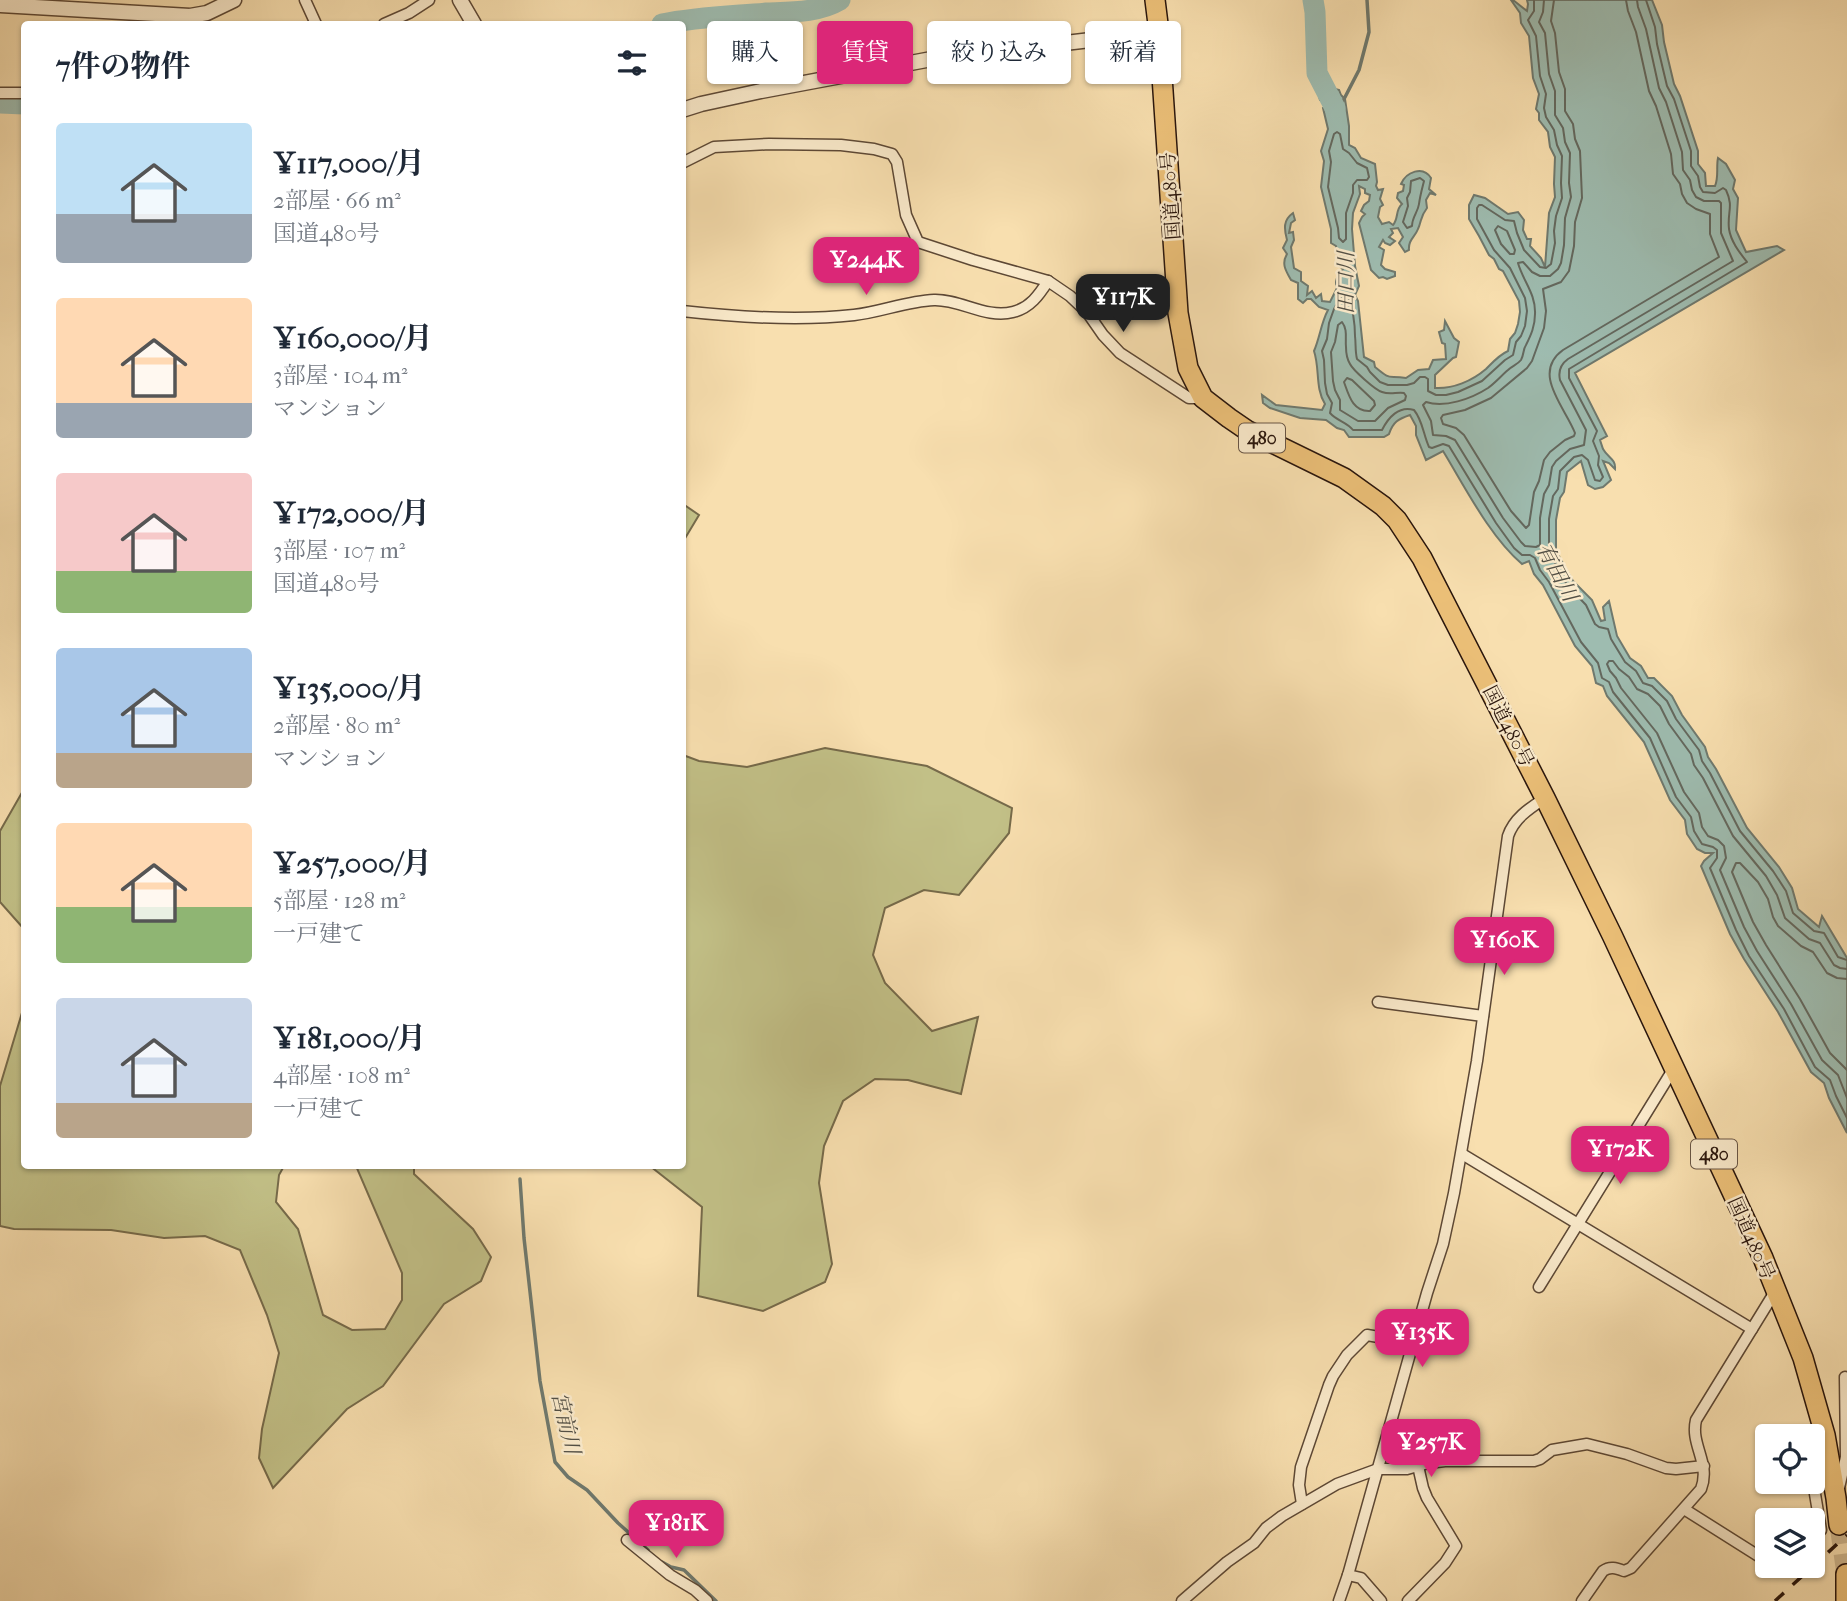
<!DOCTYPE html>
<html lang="ja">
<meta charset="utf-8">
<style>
body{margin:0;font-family:"IM FELL French Canon","Noto Serif JP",serif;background:#f2f2f3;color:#1f2937;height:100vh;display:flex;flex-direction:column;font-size:26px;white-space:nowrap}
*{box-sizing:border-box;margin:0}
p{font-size:23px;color:#747a83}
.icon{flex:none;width:38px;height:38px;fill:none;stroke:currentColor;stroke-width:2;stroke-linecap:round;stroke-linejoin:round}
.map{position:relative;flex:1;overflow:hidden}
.side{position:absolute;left:21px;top:21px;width:665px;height:1148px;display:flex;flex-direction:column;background:#fff;border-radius:7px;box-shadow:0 2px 5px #0004}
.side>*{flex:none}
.banner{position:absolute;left:707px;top:21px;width:665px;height:63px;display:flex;gap:14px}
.controls{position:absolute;left:1755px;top:1424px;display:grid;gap:14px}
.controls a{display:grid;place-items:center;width:70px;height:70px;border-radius:7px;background:#fff;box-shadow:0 2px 5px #0004;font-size:35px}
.price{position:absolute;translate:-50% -60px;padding:0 16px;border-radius:14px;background:#db2777;color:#fff;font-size:23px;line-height:46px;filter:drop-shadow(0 2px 4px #0008)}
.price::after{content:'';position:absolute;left:50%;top:42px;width:21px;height:16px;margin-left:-10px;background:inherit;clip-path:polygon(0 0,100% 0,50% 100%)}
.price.current{background:#222;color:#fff}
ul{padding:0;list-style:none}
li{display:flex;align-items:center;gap:21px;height:175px;padding:0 35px}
li span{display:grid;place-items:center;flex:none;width:196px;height:140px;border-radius:7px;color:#555}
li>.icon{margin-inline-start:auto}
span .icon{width:84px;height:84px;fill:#fffc;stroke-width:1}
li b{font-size:30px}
h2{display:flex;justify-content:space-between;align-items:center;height:84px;padding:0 35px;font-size:30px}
.pill{padding:0 24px;border-radius:7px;background:#fff;box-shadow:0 2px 5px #0004;font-size:24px;line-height:63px}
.pill.current{background:#db2777;color:#fff}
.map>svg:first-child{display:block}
.green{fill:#c2c087;stroke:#766a4a;stroke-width:2}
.water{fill:#9ebcb0;stroke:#6f796e;stroke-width:2}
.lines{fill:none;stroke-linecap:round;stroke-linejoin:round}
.shore{stroke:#64685e;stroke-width:2}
.stream{stroke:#6f796e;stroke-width:3.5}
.river{stroke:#9ebcb0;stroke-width:21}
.trunk-tunnel{stroke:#cfb78e;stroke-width:19;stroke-dasharray:19 10;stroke-linecap:butt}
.minor-casing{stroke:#5d4835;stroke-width:13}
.tertiary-casing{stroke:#5d4835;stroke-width:17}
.trunk-casing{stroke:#29150c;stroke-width:22}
.minor{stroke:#faeacb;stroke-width:10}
.tertiary{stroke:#faeacb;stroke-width:14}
.trunk{stroke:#ecc078;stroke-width:19}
.rail{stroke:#29150c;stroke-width:3.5;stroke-dasharray:12 12;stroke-linecap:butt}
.labels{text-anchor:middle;stroke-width:5;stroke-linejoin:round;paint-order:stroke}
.shield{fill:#faeacb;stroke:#685545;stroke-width:2}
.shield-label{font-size:18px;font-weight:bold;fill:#29150c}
.street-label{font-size:19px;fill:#29150c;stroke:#faeacb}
.water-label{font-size:21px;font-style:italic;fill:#524f45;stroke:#faeacb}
</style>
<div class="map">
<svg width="1847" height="1601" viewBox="0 0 1847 1601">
<rect width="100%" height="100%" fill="#f8dfaf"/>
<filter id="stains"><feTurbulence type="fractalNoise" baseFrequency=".00286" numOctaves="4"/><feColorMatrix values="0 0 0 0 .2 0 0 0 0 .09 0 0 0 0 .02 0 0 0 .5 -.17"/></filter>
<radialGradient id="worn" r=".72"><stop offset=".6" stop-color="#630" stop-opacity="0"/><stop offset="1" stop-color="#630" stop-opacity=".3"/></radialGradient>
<!-- green -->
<g class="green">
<polygon points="683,504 699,515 684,540 683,547"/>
<polygon points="825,748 927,766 1012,808 1009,833 959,895 924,890 885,908 873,955 885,983 932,1031 978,1017 961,1094 908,1080 875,1079 843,1101 824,1146 819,1183 832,1264 825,1282 763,1311 698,1296 702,1207 650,1166 682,1166 683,755 699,761 747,767"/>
<polygon points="24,789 24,929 0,902 0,831"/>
<polygon points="24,993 24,1166 284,1166 279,1175 276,1202 298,1229 323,1315 352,1330 385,1329 402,1300 402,1273 356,1166 414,1166 414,1174 473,1229 491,1257 481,1281 444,1304 383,1386 347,1409 273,1488 259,1458 262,1429 279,1353 267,1315 240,1250 205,1236 164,1238 111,1230 14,1229 0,1226 0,1086 24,1006"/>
</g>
<!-- water -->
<path class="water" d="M1511 0H1513L1527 11 1528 4 1527 0H1652L1662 25 1664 42 1674 84 1680 96 1698 151V164L1705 173 1706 186H1715C1719 177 1716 167 1718 158L1726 164 1735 180 1733 189 1738 198 1736 230 1746 252 1777 246 1784 250 1575 373 1607 436 1600 440C1600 440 1603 449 1603 449 1608 458 1616 459 1615 469L1609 463 1603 461 1611 480 1603 487 1595 489 1588 485 1581 461 1567 472 1564 492 1560 498 1556 520V551L1573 581 1592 600 1601 621 1605 620 1603 607 1609 601 1617 636 1630 658 1641 666 1648 678H1654L1672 696 1682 715 1705 747 1708 757 1716 769 1747 828 1779 867 1792 888 1798 909 1819 927 1822 916 1847 958V1133L1829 1098 1824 1083 1811 1072 1778 1012 1744 959 1730 934 1701 866 1704 861 1713 853H1705L1697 849 1687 834 1685 820 1670 800 1644 742 1607 696 1603 686 1596 683 1592 666 1575 646 1543 585 1534 574 1529 561 1522 564C1490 537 1465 487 1443 451L1426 460 1416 435V426L1410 415C1398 419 1393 422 1389 434L1384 437H1349L1344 430 1337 428 1326 420 1300 418 1270 408 1263 403 1262 395 1276 405 1322 410 1325 404C1315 388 1320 369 1314 351 1320 337 1321 323 1328 310L1319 307 1311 299H1307L1303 303 1298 299V283L1291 280C1286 271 1281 264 1287 254L1283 248 1287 240C1284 229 1283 220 1293 213L1295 220 1291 223 1289 233 1293 232 1294 240 1291 247 1294 268 1301 272V281L1308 286 1307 295 1312 291 1316 298 1321 294 1322 301 1330 302 1337 288C1334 280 1338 276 1343 269L1339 266 1336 246 1331 243V229L1321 187 1324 161 1321 151 1328 129 1323 108 1327 106 1326 102 1320 100 1316 85 1320 83C1327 84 1332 89 1339 90L1341 95 1345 99 1349 126V145L1355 148 1361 158 1375 164 1377 182 1376 186 1378 190 1383 189 1380 199 1383 205 1380 207 1378 217 1382 224 1389 222 1393 225C1399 218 1395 210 1402 204L1397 198 1398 193 1403 191 1404 185 1401 184C1406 172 1423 165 1431 178L1429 189 1436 195 1430 193 1426 200 1427 208C1420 217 1422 220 1418 229 1415 237 1408 240 1409 250L1405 252 1399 243 1403 237 1398 228 1391 229 1393 233 1389 237 1395 241 1390 245 1385 243 1383 240 1379 247 1384 250 1381 265 1385 269 1395 272V276L1387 279 1383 277 1379 278 1371 270 1359 223 1362 217 1365 214 1361 211 1364 205 1369 201 1370 195 1365 193V189L1359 186 1360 194 1353 213 1352 229 1355 266 1359 286 1355 295 1358 301 1364 357 1374 362 1375 367C1392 381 1386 375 1406 378L1418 370 1429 369 1433 360 1446 359 1445 344 1442 343 1439 332 1444 330 1445 321 1454 338 1459 342 1456 357 1453 358 1435 375V388C1453 389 1472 381 1486 369 1493 362 1499 355 1508 351L1510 339 1515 333 1518 324 1520 312 1519 301 1503 271 1499 269 1494 259 1489 255 1479 236 1469 219V205L1474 195 1485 198 1508 214 1518 212 1524 220 1523 230 1527 239H1531L1530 246 1541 258 1545 267 1549 213 1555 197 1554 184 1555 157 1550 147 1548 132 1539 120V113L1536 109 1539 94 1533 78 1529 36 1521 23 1520 13Z"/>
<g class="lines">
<!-- shore -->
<g class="shore">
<path d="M1534 0V11L1528 20 1536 36 1540 76 1546 94 1544 108 1546 117 1554 130 1557 145 1562 156 1561 183 1562 198 1556 216 1554 231 1555 243 1551 264 1546 268 1540 267 1524 250 1517 233 1514 221 1505 220 1482 205H1479L1477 208V219L1494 250 1510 268 1525 298 1527 311 1525 326 1521 336 1516 342 1513 355 1505 360 1482 381 1458 392 1446 395H1436L1428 391V379L1425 377H1420L1414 383 1407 385H1388L1380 382 1370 372 1367 367 1357 359C1355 351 1356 344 1355 336 1355 322 1352 307 1348 295L1343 293 1334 309 1329 323 1327 339 1322 351 1324 360 1325 383 1327 394 1332 403 1330 413C1337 421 1347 422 1353 430H1382C1388 418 1399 405 1414 410 1423 421 1423 434 1429 447L1432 448 1443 444 1449 446 1496 523 1514 548 1522 555H1530L1535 558 1540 570 1549 582 1581 642 1598 663 1602 678 1609 682 1613 692 1650 738 1676 797 1691 817 1694 831 1702 844 1713 847 1717 850V858L1710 868 1736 930 1749 956 1784 1009 1815 1067 1830 1080 1836 1096 1847 1118"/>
<path d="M1544 0 1543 12 1539 22 1545 33 1549 74 1555 91V115L1563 128 1565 142 1570 153 1569 183 1571 197 1565 218 1564 245 1561 263 1558 269 1550 276H1540L1532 272 1523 262 1518 263C1523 281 1536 294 1535 314 1535 326 1531 335 1526 345 1523 349 1524 355 1521 360 1517 365 1512 366 1508 370 1501 376 1495 383 1488 388 1471 399 1445 408 1426 402L1423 405 1431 421 1433 435 1446 436 1455 440 1503 518 1521 542 1525 546 1536 547 1540 545V518L1544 494 1549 485 1552 467 1556 461 1570 449 1584 445 1586 430 1560 380C1558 371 1561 364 1568 359L1733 261 1721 233V203L1719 201H1704L1696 197 1692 190 1690 180 1683 170 1682 152 1666 102 1659 88 1646 29 1638 7 1637 0"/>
<path d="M1554 0 1551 21 1555 33 1559 72 1565 89V111L1573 124 1575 139 1580 151 1582 198 1575 222 1574 246 1569 271 1561 282 1543 289 1546 311 1544 328 1532 361 1527 368 1491 398 1465 410 1443 415 1441 418 1443 424 1456 428 1464 435 1511 511 1526 528 1529 525 1534 492 1539 481 1544 460 1550 452 1565 440 1574 436 1575 433C1565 407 1531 373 1563 350L1719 257 1710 234V214L1696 209 1687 203 1682 194 1680 184 1673 174 1671 154 1656 106 1649 91 1636 32 1628 11 1626 0"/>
<path d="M1646 0 1655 27 1657 44 1667 86 1674 99 1691 151V166L1698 176 1700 187 1703 192 1715 193 1723 188 1726 190C1734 207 1727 212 1729 229 1731 242 1740 253 1747 262L1569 369V378L1597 431 1593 441 1599 456 1598 465 1603 477 1600 481 1595 480 1588 460 1582 455 1574 457 1560 471 1558 489 1553 496 1549 519V552L1567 585 1586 605 1595 624 1599 627 1608 629 1611 639 1625 662 1636 671 1643 683 1652 686 1667 701 1676 719 1699 750 1702 761 1710 773 1740 831 1773 871 1786 891 1793 913 1814 931 1824 933 1838 957 1847 960"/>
<polygon points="1337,132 1340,134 1343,149 1349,153 1357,163 1367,168 1369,177 1367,180 1357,180 1353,185 1353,193 1346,213 1346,239 1343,242 1339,238 1338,228 1328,187 1331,162 1329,151 1334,134"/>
<path d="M1420 178 1424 181C1422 189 1420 196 1419 204 1418 212 1412 217 1412 226L1407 228 1403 222 1408 206 1407 198 1410 192 1411 181Z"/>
<polygon points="1498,226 1507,231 1515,250 1514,254 1510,254 1501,244 1495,230"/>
<path d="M1342 322C1348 330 1345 338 1346 347 1346 352 1347 359 1350 364 1353 370 1375 390 1382 392 1390 395 1396 392 1404 393L1406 396 1405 400 1388 408 1375 421H1358L1340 410V400L1335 390 1333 381 1331 352 1335 342 1338 325Z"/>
<path d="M1347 378 1352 380 1374 401 1375 405 1370 411C1353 412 1349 396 1344 382Z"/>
<polyline points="1847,969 1840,968 1834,965 1820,943 1809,939 1785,918 1777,895 1766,876 1733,836 1703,778 1694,765 1691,754 1669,724 1660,706 1648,694 1637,689 1629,677 1619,669 1613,661 1609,661 1607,664 1610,671 1616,678 1621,688 1657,733 1684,792 1699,813 1702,827 1708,836 1718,840 1724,846 1726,858 1720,870 1744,927 1757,951 1791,1004 1822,1060 1838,1075 1847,1098"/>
<polyline points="1847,979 1837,978 1827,973 1813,952 1801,946 1778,926 1773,917 1768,899 1758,882 1740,863 1736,863 1732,872 1753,922 1766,945 1800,999 1830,1053 1847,1070"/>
</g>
<!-- stream -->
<g class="stream">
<polyline points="1343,101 1359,70 1369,32 1367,0"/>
<polyline points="520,1179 524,1238 540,1381 555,1462 568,1477 587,1490 618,1523 648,1550"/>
<polyline points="662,1562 671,1567 684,1570 716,1601"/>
</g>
<!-- river -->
<g class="river">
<polyline points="1313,0 1315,12 1317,73 1335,108"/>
<path d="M662 24C696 17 731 16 766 13 791 12 818 13 840 0"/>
<polyline points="0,103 24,104"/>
</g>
<!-- trunk-tunnel -->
<polyline class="trunk-tunnel" points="1839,1525 1846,1574"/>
<!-- minor casing -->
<g class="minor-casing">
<g id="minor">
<polyline points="305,0 316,24"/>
<polyline points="384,24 409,13 429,0"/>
<polyline points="0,93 24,93"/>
<polyline points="682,163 714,147 769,144 841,145 874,149 892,154 897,162 906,215 918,242 973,260 1048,281 1070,296 1087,312 1103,335 1120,353 1189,398 1203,398"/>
<path d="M682 311C736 317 801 321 854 315 881 312 907 301 934 300 960 299 986 319 1013 312 1030 308 1039 295 1048 281"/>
<polyline points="1378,1002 1483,1016"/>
<polyline points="1462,1154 1752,1329"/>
<polyline points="1539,1287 1674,1068"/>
<polyline points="1813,1482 1821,1530 1813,1537"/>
<polyline points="1839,1488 1846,1457 1845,1377"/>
<polyline points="1302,1504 1299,1485 1301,1467 1329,1385 1333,1376 1347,1355 1367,1335 1413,1343"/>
<polyline points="1684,1509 1768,1562"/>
<polyline points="627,1540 670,1575 695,1590 707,1601"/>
<polyline points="1774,1566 1777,1569 1780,1566"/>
<polyline points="1348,1575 1361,1578 1381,1601"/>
<polyline points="1182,1601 1227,1562 1254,1543 1266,1528 1282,1516 1337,1484 1378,1469 1407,1469 1428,1463 1445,1461 1534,1461 1540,1459 1552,1450 1587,1444 1627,1454 1666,1468 1676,1469 1704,1466"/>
<path d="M1339 1601 1348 1575 1427 1293 1443 1244 1454 1193 1477 1061 1508 836C1514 818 1530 808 1545 798"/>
<polyline points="1408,1601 1445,1563 1456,1546 1427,1498 1423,1488 1418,1466"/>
<path d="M1582 1601 1603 1571C1610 1566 1616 1568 1624 1571L1631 1568 1701 1489C1711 1463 1690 1445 1696 1420L1776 1290"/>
</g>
</g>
<!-- tertiary casing -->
<g class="tertiary-casing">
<g id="tertiary">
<polyline points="460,0 474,24"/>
<polyline points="0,5 190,16 207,13 234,0"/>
<polyline points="682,110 701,104 761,91 937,58 1159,32"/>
</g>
</g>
<!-- trunk casing -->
<g class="trunk-casing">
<g id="trunk">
<polyline points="1155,0 1159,32 1178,313 1188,368 1203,398 1229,418 1248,431 1344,478 1383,506 1397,520 1422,558 1545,798 1612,935 1763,1258 1803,1358 1825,1435 1836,1498 1839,1525"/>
<polyline points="1846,1601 1846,1574"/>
</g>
</g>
<!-- minor -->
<use href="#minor" class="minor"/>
<!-- tertiary -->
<use href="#tertiary" class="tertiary"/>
<!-- trunk -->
<use href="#trunk" class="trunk"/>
<!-- rail -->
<polyline class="rail" points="1775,1601 1847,1535"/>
</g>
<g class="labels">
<!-- shield labels -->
<g class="shield">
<rect x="1239" y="423.5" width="46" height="29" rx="5"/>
<rect x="1691" y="1139.5" width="46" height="29" rx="5"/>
</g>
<g class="shield-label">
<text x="1262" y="444">480</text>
<text x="1714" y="1160">480</text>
</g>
<!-- street labels -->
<g class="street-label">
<text transform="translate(1170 196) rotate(-94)" y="7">国道480号</text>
<text transform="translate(1509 726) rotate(63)" y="7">国道480号</text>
<text transform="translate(1752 1238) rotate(66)" y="7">国道480号</text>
</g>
<!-- water labels -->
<g class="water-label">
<text transform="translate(1346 283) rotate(-90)" y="7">田口川</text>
<text transform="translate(1557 572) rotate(62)" y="7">有田川</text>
<text transform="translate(566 1423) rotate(77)" y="7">宮前川</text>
</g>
</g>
<rect width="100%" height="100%" filter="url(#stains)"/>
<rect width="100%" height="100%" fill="url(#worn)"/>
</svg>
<div class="controls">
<a><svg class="icon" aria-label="locate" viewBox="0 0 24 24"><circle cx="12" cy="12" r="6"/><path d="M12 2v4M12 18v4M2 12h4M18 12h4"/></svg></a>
<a><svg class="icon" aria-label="layers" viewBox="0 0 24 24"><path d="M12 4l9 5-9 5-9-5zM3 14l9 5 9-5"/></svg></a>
</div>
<b class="price" style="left:866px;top:297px">¥244K</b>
<b class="price current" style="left:1123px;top:334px">¥117K</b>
<b class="price" style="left:1504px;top:977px">¥160K</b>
<b class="price" style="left:1620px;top:1186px">¥172K</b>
<b class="price" style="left:1422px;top:1369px">¥135K</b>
<b class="price" style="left:1431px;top:1479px">¥257K</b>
<b class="price" style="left:676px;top:1560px">¥181K</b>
<div class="banner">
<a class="pill">購入</a>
<a class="pill current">賃貸</a>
<a class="pill">絞り込み</a>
<a class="pill">新着</a>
</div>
<section class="side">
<h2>7件の物件<svg class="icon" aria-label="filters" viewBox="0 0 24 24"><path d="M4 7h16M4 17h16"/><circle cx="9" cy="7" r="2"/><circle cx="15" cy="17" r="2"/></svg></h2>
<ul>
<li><span style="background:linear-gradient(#bfe0f5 65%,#9aa5b1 0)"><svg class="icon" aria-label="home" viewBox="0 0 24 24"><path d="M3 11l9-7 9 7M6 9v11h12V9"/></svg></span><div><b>¥117,000/月</b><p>2部屋 · 66 m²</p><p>国道480号</p></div></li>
<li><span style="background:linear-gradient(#ffd9b3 75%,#9aa5b1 0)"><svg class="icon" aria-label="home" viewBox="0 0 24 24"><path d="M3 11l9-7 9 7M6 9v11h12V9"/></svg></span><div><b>¥160,000/月</b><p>3部屋 · 104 m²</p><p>マンション</p></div></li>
<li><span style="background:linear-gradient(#f6c9c9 70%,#8fb573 0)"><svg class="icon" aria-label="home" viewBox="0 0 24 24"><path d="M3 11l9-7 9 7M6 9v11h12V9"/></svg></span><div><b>¥172,000/月</b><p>3部屋 · 107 m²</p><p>国道480号</p></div></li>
<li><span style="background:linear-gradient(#a9c7e8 75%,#b9a48a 0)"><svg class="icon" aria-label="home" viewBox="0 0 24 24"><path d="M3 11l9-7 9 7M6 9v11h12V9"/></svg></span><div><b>¥135,000/月</b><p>2部屋 · 80 m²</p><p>マンション</p></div></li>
<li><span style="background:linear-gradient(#ffd9b3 60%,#8fb573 0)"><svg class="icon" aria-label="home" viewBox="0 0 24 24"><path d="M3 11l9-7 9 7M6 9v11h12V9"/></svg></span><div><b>¥257,000/月</b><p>5部屋 · 128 m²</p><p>一戸建て</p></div></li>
<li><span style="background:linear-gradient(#c9d6e8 75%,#b9a48a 0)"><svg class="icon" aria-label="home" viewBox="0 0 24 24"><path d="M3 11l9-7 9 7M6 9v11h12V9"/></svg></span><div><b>¥181,000/月</b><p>4部屋 · 108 m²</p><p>一戸建て</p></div></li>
</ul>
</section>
</div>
